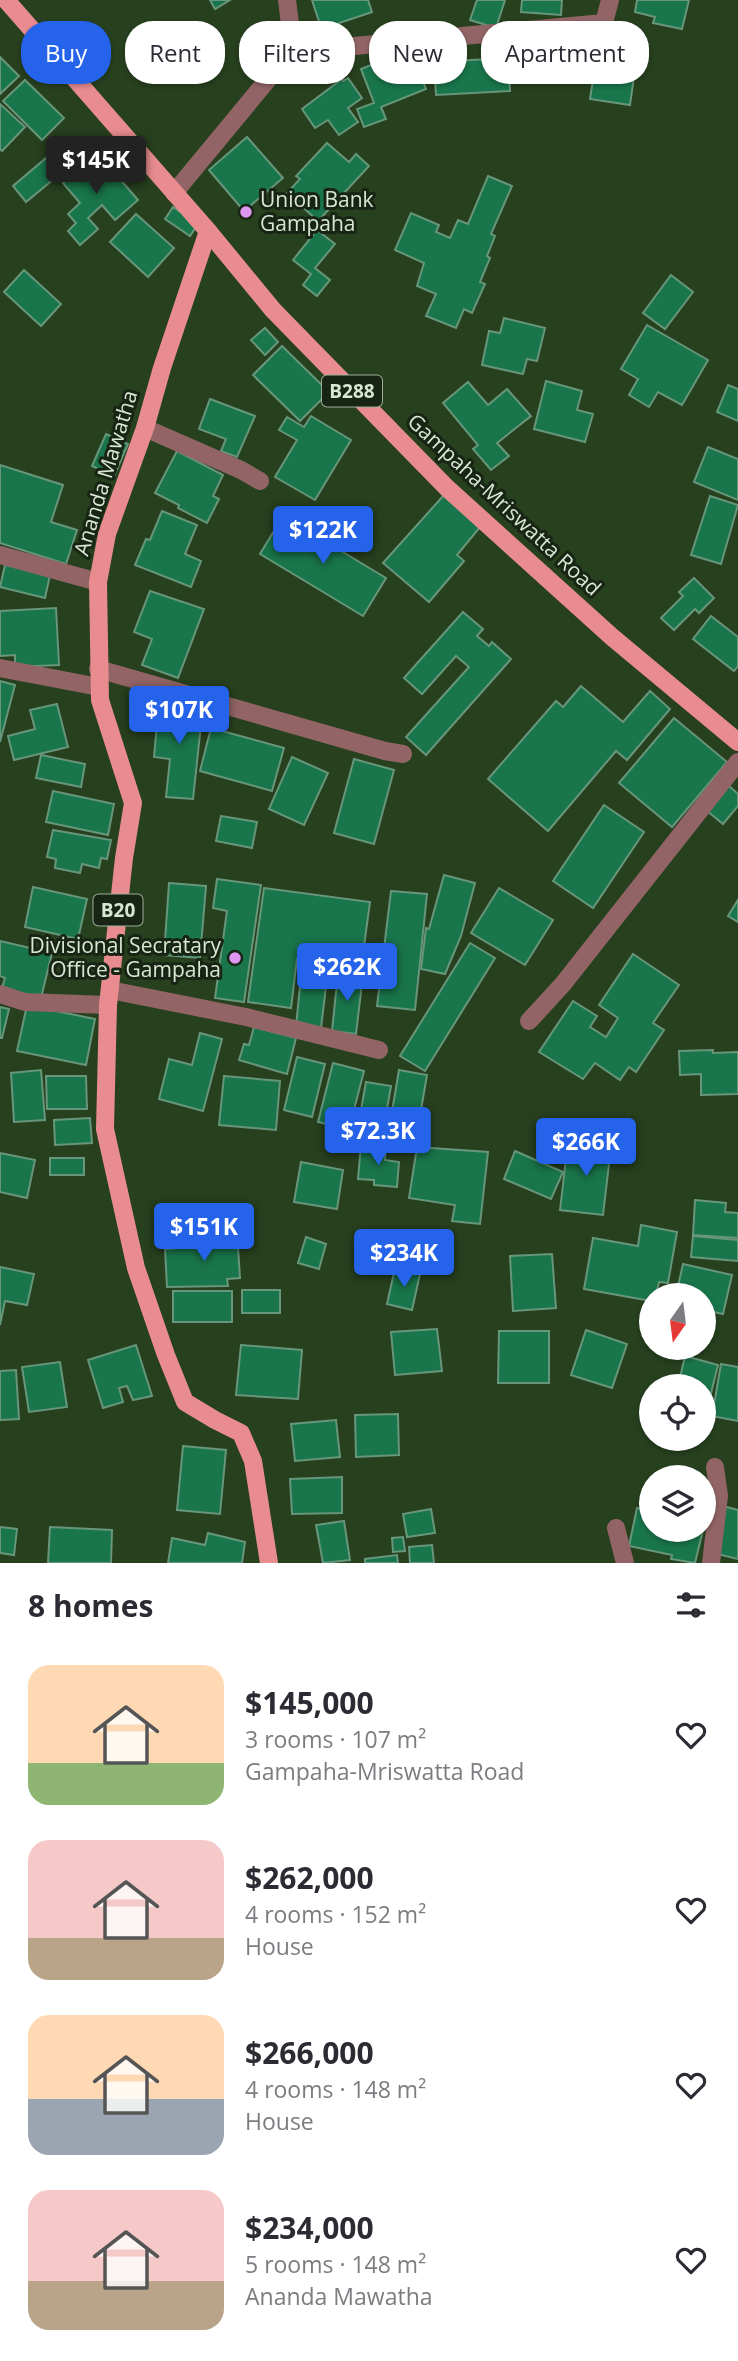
<!DOCTYPE html>
<meta charset="utf-8">
<style>
body{margin:0;font-family:"Open Sans",sans-serif;background:#f2f2f3;color:#2b2b33;height:100vh;display:flex;flex-direction:column;font-size:26px;white-space:nowrap}
*{box-sizing:border-box;margin:0}
p{font-size:23px;color:#7c7c81}
.icon{flex:none;width:38px;height:38px;fill:none;stroke:currentColor;stroke-width:2;stroke-linecap:round;stroke-linejoin:round}
.map{position:relative;height:1563px;overflow:hidden}
.details{display:flex;flex-direction:column;background:#fff;flex:1}
.details>*{flex:none}
.hud{position:absolute;left:21px;top:21px;width:696px;height:63px;display:flex;gap:14px}
.needle{width:46px;rotate:194deg}
.controls{position:absolute;left:639px;top:1283px;display:grid;gap:14px}
.controls a{display:grid;place-items:center;width:77px;height:77px;border-radius:50%;background:#fff;box-shadow:0 2px 5px #0004;font-size:35px}
.price{position:absolute;translate:-50% -60px;padding:0 16px;border-radius:7px;background:#2563eb;color:#fff;font-size:23px;line-height:46px;filter:drop-shadow(0 2px 4px #0008)}
.price::after{content:'';position:absolute;left:50%;top:42px;width:21px;height:16px;margin-left:-10px;background:inherit;clip-path:polygon(0 0,100% 0,50% 100%)}
.price.active{background:#222;color:#fff}
ul{padding:0;list-style:none}
li{display:flex;align-items:center;gap:21px;height:175px;padding:0 28px}
li span{display:grid;place-items:center;flex:none;width:196px;height:140px;border-radius:21px;color:#555}
li>.icon{margin-inline-start:auto}
span .icon{width:84px;height:84px;fill:#fffc;stroke-width:1}
li b{font-size:30px}
h2{display:flex;justify-content:space-between;align-items:center;height:84px;padding:0 28px;font-size:30px}
.chip{padding:0 24px;border-radius:28px;background:#fff;box-shadow:0 2px 5px #0004;font-size:24px;line-height:63px}
.chip.active{background:#2563eb;color:#fff}
.map>svg:first-child{display:block}
.building{fill:#19754b;stroke:#67967b;stroke-width:2}
.lines{fill:none;stroke-linecap:round;stroke-linejoin:round}
.minor{stroke:#926465;stroke-width:18}
.major{stroke:#e88c8f;stroke-width:18}
.poi-dot{fill:#de98f2;stroke:#182414;stroke-width:2.5}
.labels{text-anchor:middle;stroke-width:6;stroke-linejoin:round;paint-order:stroke}
.shield{fill:#182414;stroke:#9eac99;stroke-width:2}
.shield-label{font-size:19px;font-weight:bold;fill:#d7e7d2}
.poi-label{font-size:21px;fill:#d7e7d2;stroke:#182414;text-anchor:start}
.street-label{font-size:21px;fill:#d7e7d2;stroke:#182414}
</style>
<div class="map">
<svg width="738" height="1563" viewBox="0 0 738 1563">
<rect width="100%" height="100%" fill="#27401e"/>
<!-- building -->
<g class="building">
<polygon points="210,0 230,0 215,9"/>
<polygon points="312,0 368,0 372,12 339,23 343,34 325,40"/>
<polygon points="477,0 505,0 496,28 470,20"/>
<polygon points="522,0 562,0 561,15 521,12"/>
<polygon points="637,0 689,0 682,29 653,23 655,17 635,12"/>
<polygon points="600,34 639,40 630,105 590,99"/>
<polygon points="410,49 426,89 381,107 386,119 364,127 357,109 374,103 361,69"/>
<polygon points="0,57 19,76 0,94"/>
<polygon points="508,58 510,91 436,95 434,62"/>
<polygon points="348,78 362,98 348,108 358,122 339,135 328,120 315,128 302,109 342,79 343,81"/>
<polygon points="25,80 64,118 42,140 3,101"/>
<polygon points="0,104 25,127 2,151 0,149"/>
<polygon points="247,137 283,178 244,211 209,170"/>
<polygon points="327,143 349,162 356,154 369,166 318,221 287,193 300,179 296,176"/>
<polygon points="58,148 72,164 26,202 13,186"/>
<polygon points="97,153 138,200 115,220 102,205 88,218 98,229 80,245 68,231 76,223 68,214 80,203 63,183"/>
<polygon points="488,176 512,186 491,234 495,236 487,256 490,258 480,282 485,284 472,313 464,309 456,328 426,316 436,294 417,286 424,263 395,250 411,213 439,225 436,232 450,238 458,220 468,224"/>
<polygon points="173,207 198,224 190,236 165,219"/>
<polygon points="136,214 174,248 148,277 110,242"/>
<polygon points="317,230 335,244 315,268 330,280 317,296 303,285 311,274 293,260"/>
<polygon points="24,270 61,304 41,326 4,292"/>
<polygon points="671,275 693,292 665,329 643,313"/>
<polygon points="504,318 545,328 537,361 527,359 523,374 482,365 489,331 500,333"/>
<polygon points="647,325 708,360 682,405 658,392 649,407 629,395 638,379 621,369"/>
<polygon points="265,328 278,342 265,355 251,340"/>
<polygon points="282,346 329,392 300,421 253,375"/>
<polygon points="546,381 582,391 577,410 593,414 585,442 534,429"/>
<polygon points="468,382 488,405 507,389 531,416 497,443 509,456 491,470 473,449 478,445 443,403"/>
<polygon points="728,385 738,389 738,421 717,412"/>
<polygon points="210,399 255,416 237,457 221,451 226,439 199,429"/>
<polygon points="311,416 351,440 315,500 275,477 297,440 279,430 287,417 304,427"/>
<polygon points="106,434 128,444 114,476 92,466"/>
<polygon points="708,447 738,459 738,500 694,482"/>
<polygon points="177,451 223,475 213,496 219,499 207,523 178,508 179,505 155,493"/>
<polygon points="0,465 63,485 51,522 77,530 66,564 0,543"/>
<polygon points="444,495 481,526 457,555 464,561 429,602 383,563"/>
<polygon points="710,496 738,505 721,564 691,555"/>
<polygon points="162,511 197,525 185,554 201,561 191,587 135,565 146,539 150,540"/>
<polygon points="283,516 386,578 363,616 260,554"/>
<polygon points="5,565 50,575 45,598 0,587"/>
<polygon points="694,578 714,598 699,613 695,609 674,630 661,618 683,596 679,592"/>
<polygon points="150,591 204,609 178,678 142,665 152,639 134,632"/>
<polygon points="56,608 59,665 15,667 15,655 0,656 0,611"/>
<polygon points="463,612 483,629 477,636 489,646 492,642 511,659 426,755 406,737 469,667 456,656 422,694 404,678"/>
<polygon points="711,616 738,637 738,666 734,671 693,639"/>
<polygon points="0,681 15,685 0,742"/>
<polygon points="581,686 623,722 650,691 670,709 627,760 616,751 548,831 488,779 556,701 563,707"/>
<polygon points="159,702 203,706 193,799 166,797 170,759 154,757"/>
<polygon points="57,704 68,747 14,760 8,736 35,729 30,710"/>
<polygon points="674,718 727,762 672,827 619,783"/>
<polygon points="211,728 284,748 272,791 200,771"/>
<polygon points="41,755 85,764 81,787 36,778"/>
<polygon points="292,757 328,773 304,825 269,809"/>
<polygon points="354,759 394,770 374,844 334,833"/>
<polygon points="728,785 738,794 738,806 723,824 706,810"/>
<polygon points="53,791 114,804 108,835 46,822"/>
<polygon points="604,805 644,832 593,908 553,881"/>
<polygon points="221,816 257,822 252,848 216,841"/>
<polygon points="53,830 111,840 107,859 101,858 99,868 82,864 80,873 55,868 56,859 47,857"/>
<polygon points="444,875 475,883 461,936 445,974 421,969 426,928 429,929"/>
<polygon points="217,879 261,885 244,1002 215,998 227,911 213,908"/>
<polygon points="169,883 206,886 200,958 164,955"/>
<polygon points="33,887 87,899 78,939 25,927"/>
<polygon points="264,888 370,902 361,968 297,959 291,1008 248,1002"/>
<polygon points="499,888 553,920 525,965 471,933"/>
<polygon points="391,891 427,894 415,1010 377,1006"/>
<polygon points="738,900 738,922 728,916"/>
<polygon points="0,941 52,953 41,998 2,988 5,978 0,976"/>
<polygon points="470,943 495,958 425,1071 400,1056"/>
<polygon points="633,954 679,985 653,1023 664,1030 636,1072 629,1067 620,1080 595,1063 583,1079 539,1052 573,1001 597,1016 590,1027 606,1037 618,1018 599,1005"/>
<polygon points="302,967 328,970 321,1028 296,1026"/>
<polygon points="338,973 363,975 356,1034 332,1031"/>
<polygon points="27,1005 95,1019 86,1065 17,1051"/>
<polygon points="0,1007 9,1009 2,1038 0,1038"/>
<polygon points="254,1027 296,1038 287,1074 239,1060 244,1044 249,1045"/>
<polygon points="200,1033 222,1039 203,1111 159,1099 169,1059 192,1065"/>
<polygon points="713,1050 713,1053 738,1052 738,1094 701,1095 701,1074 680,1075 679,1051"/>
<polygon points="297,1057 325,1064 312,1117 284,1110"/>
<polygon points="333,1063 364,1071 349,1129 318,1122"/>
<polygon points="41,1070 45,1120 14,1122 11,1073"/>
<polygon points="399,1070 427,1075 416,1139 388,1135"/>
<polygon points="46,1076 86,1076 87,1109 47,1109"/>
<polygon points="224,1076 280,1081 276,1130 219,1125"/>
<polygon points="366,1082 391,1086 384,1126 359,1121"/>
<polygon points="90,1118 92,1143 55,1145 54,1120"/>
<polygon points="568,1142 611,1147 603,1215 560,1210"/>
<polygon points="361,1145 386,1147 385,1160 399,1162 397,1187 374,1185 374,1180 358,1179"/>
<polygon points="417,1147 488,1152 480,1224 452,1221 455,1205 409,1198"/>
<polygon points="515,1151 563,1172 551,1199 504,1179"/>
<polygon points="0,1153 35,1160 27,1198 0,1192"/>
<rect x="50" y="1158" width="34" height="17"/>
<polygon points="301,1162 343,1170 337,1209 294,1202"/>
<polygon points="695,1200 726,1203 725,1212 738,1213 738,1238 693,1235"/>
<polygon points="641,1225 677,1232 668,1283 659,1282 656,1295 651,1295 651,1301 584,1289 593,1238 638,1246"/>
<polygon points="237,1232 240,1278 227,1279 228,1286 167,1287 165,1249 207,1246 206,1234"/>
<polygon points="693,1236 738,1240 738,1261 691,1257"/>
<polygon points="306,1237 326,1244 319,1269 298,1263"/>
<polygon points="552,1254 556,1308 513,1311 510,1256"/>
<polygon points="683,1264 732,1275 723,1314 704,1310 704,1295 676,1295"/>
<polygon points="0,1267 34,1274 27,1305 5,1301 0,1325"/>
<polygon points="395,1268 420,1274 412,1310 387,1304"/>
<rect x="242" y="1290" width="38" height="23"/>
<rect x="173" y="1291" width="59" height="31"/>
<polygon points="437,1329 442,1371 395,1375 391,1332"/>
<polygon points="586,1330 627,1344 612,1388 571,1375"/>
<polygon points="499,1331 549,1331 549,1383 498,1383"/>
<polygon points="136,1345 152,1396 133,1400 127,1386 119,1388 123,1402 103,1408 88,1360"/>
<polygon points="241,1345 302,1350 298,1399 236,1395"/>
<polygon points="685,1356 718,1365 705,1418 704,1386 678,1386"/>
<polygon points="60,1362 67,1407 29,1412 22,1367"/>
<polygon points="721,1364 738,1367 738,1421 712,1416"/>
<polygon points="16,1370 19,1419 0,1420 0,1371"/>
<polygon points="398,1414 399,1455 356,1457 355,1415"/>
<polygon points="336,1420 340,1457 295,1461 291,1424"/>
<polygon points="183,1446 226,1450 220,1514 177,1510"/>
<polygon points="342,1477 342,1513 292,1514 290,1479"/>
<polygon points="723,1506 738,1510 738,1559 713,1553"/>
<polygon points="637,1508 651,1511 651,1530 703,1530 695,1563 671,1559 672,1555 629,1546"/>
<polygon points="431,1509 435,1533 407,1537 403,1514"/>
<polygon points="344,1521 350,1560 323,1563 316,1525"/>
<polygon points="0,1527 17,1529 14,1555 0,1553"/>
<polygon points="50,1527 112,1530 111,1563 48,1563"/>
<polygon points="208,1533 245,1542 242,1563 168,1563 172,1538 205,1545"/>
<polygon points="403,1537 405,1551 393,1552 392,1538"/>
<polygon points="432,1545 434,1563 410,1563 409,1547"/>
<polygon points="397,1555 398,1563 365,1563 365,1559"/>
</g>
<g class="lines">
<!-- minor -->
<g class="minor">
<polyline points="274,72 290,24 287,0"/>
<polyline points="174,193 274,72 343,47 604,23 610,0"/>
<polyline points="145,428 241,470 260,481"/>
<polyline points="0,555 98,582"/>
<polyline points="0,668 99,687"/>
<polyline points="98,669 385,751 403,754"/>
<polyline points="110,990 246,1017 379,1050"/>
<polyline points="0,994 25,1002 108,1005"/>
<polyline points="529,1021 563,984 738,762"/>
<polyline points="616,1528 625,1563"/>
<polyline points="711,1563 719,1496 715,1467"/>
</g>
<!-- major -->
<g class="major">
<polyline points="6,0 208,231 273,310 447,488 612,637 738,742"/>
<polyline points="208,231 162,368 145,428 107,534 98,582 100,700 133,803 124,858 108,1005 105,1129 136,1268 166,1355 185,1402 215,1420 241,1433 253,1461 269,1563"/>
</g>
</g>
<!-- markers -->
<g class="poi-dot">
<circle cx="246" cy="212" r="7"/>
<circle cx="235" cy="958" r="7"/>
</g>
<g class="labels">
<!-- shield labels -->
<g class="shield">
<rect x="322" y="375.5" width="60" height="31" rx="5"/>
<rect x="93.5" y="894.5" width="49" height="31" rx="5"/>
</g>
<g class="shield-label">
<text x="352" y="398">B288</text>
<text x="118" y="917">B20</text>
</g>
<!-- poi labels -->
<g class="poi-label">
<text x="260" y="207">Union Bank<tspan x="260" dy="24">Gampaha</tspan></text>
<text x="221" y="953" text-anchor="end">Divisional Secratary<tspan x="221" dy="24">Office - Gampaha</tspan></text>
</g>
<!-- street labels -->
<g class="street-label">
<text transform="translate(106 473) rotate(-73)" y="7">Ananda Mawatha</text>
<text transform="translate(504 505) rotate(43)" y="7">Gampaha-Mriswatta Road</text>
</g>
</g>
</svg>
<div class="controls">
<a><svg class="needle" viewBox="-14 -14 28 28"><path d="M0-13l5 13h-10z" fill="#e53935"/><path d="M0 13l5-13h-10z" fill="#7c7c81"/></svg></a>
<a><svg class="icon" aria-label="locate" viewBox="0 0 24 24"><circle cx="12" cy="12" r="6"/><path d="M12 2v4M12 18v4M2 12h4M18 12h4"/></svg></a>
<a><svg class="icon" aria-label="layers" viewBox="0 0 24 24"><path d="M12 4l9 5-9 5-9-5zM3 14l9 5 9-5"/></svg></a>
</div>
<b class="price active" style="left:96px;top:196px">$145K</b>
<b class="price" style="left:323px;top:566px">$122K</b>
<b class="price" style="left:179px;top:746px">$107K</b>
<b class="price" style="left:347px;top:1003px">$262K</b>
<b class="price" style="left:378px;top:1167px">$72.3K</b>
<b class="price" style="left:586px;top:1178px">$266K</b>
<b class="price" style="left:204px;top:1263px">$151K</b>
<b class="price" style="left:404px;top:1289px">$234K</b>
<div class="hud">
<a class="chip active">Buy</a>
<a class="chip">Rent</a>
<a class="chip">Filters</a>
<a class="chip">New</a>
<a class="chip">Apartment</a>
</div>
</div>
<section class="details">
<h2>8 homes<svg class="icon" aria-label="filters" viewBox="0 0 24 24"><path d="M4 7h16M4 17h16"/><circle cx="9" cy="7" r="2"/><circle cx="15" cy="17" r="2"/></svg></h2>
<ul>
<li><span style="background:linear-gradient(#ffd9b3 70%,#8fb573 0)"><svg class="icon" aria-label="home" viewBox="0 0 24 24"><path d="M3 11l9-7 9 7M6 9v11h12V9"/></svg></span><div><b>$145,000</b><p>3 rooms · 107 m²</p><p>Gampaha-Mriswatta Road</p></div><svg class="icon" aria-label="heart" viewBox="0 0 24 24"><path d="M12 20l-8-8c-3-5 5-10 8-4 3-6 11-1 8 4z"/></svg></li>
<li><span style="background:linear-gradient(#f6c9c9 70%,#b9a48a 0)"><svg class="icon" aria-label="home" viewBox="0 0 24 24"><path d="M3 11l9-7 9 7M6 9v11h12V9"/></svg></span><div><b>$262,000</b><p>4 rooms · 152 m²</p><p>House</p></div><svg class="icon" aria-label="heart" viewBox="0 0 24 24"><path d="M12 20l-8-8c-3-5 5-10 8-4 3-6 11-1 8 4z"/></svg></li>
<li><span style="background:linear-gradient(#ffd9b3 60%,#9aa5b1 0)"><svg class="icon" aria-label="home" viewBox="0 0 24 24"><path d="M3 11l9-7 9 7M6 9v11h12V9"/></svg></span><div><b>$266,000</b><p>4 rooms · 148 m²</p><p>House</p></div><svg class="icon" aria-label="heart" viewBox="0 0 24 24"><path d="M12 20l-8-8c-3-5 5-10 8-4 3-6 11-1 8 4z"/></svg></li>
<li><span style="background:linear-gradient(#f6c9c9 65%,#b9a48a 0)"><svg class="icon" aria-label="home" viewBox="0 0 24 24"><path d="M3 11l9-7 9 7M6 9v11h12V9"/></svg></span><div><b>$234,000</b><p>5 rooms · 148 m²</p><p>Ananda Mawatha</p></div><svg class="icon" aria-label="heart" viewBox="0 0 24 24"><path d="M12 20l-8-8c-3-5 5-10 8-4 3-6 11-1 8 4z"/></svg></li>
</ul>
</section>
